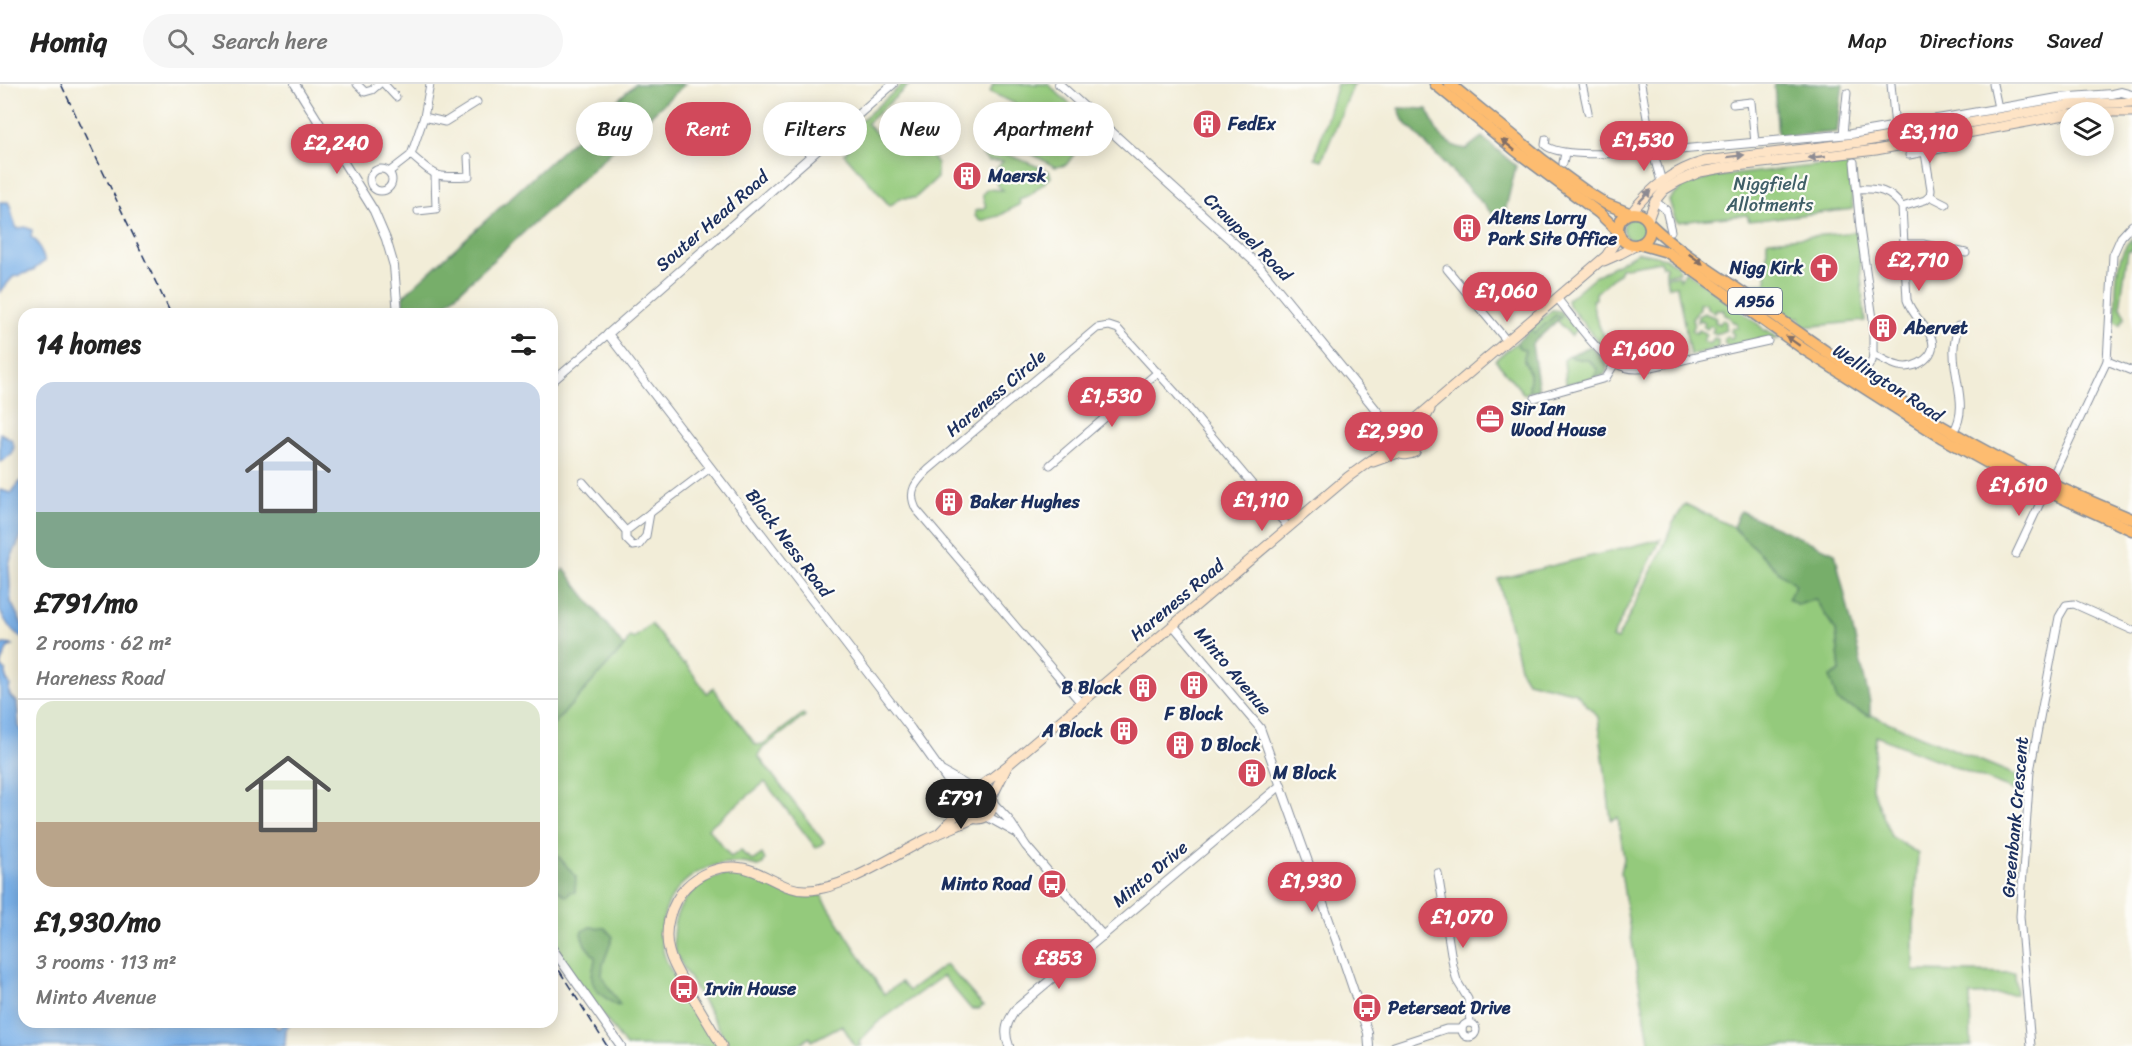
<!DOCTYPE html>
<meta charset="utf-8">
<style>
body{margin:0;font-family:Sriracha,sans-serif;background:#f6f6f6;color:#222;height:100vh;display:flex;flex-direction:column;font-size:22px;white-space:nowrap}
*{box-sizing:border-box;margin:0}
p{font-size:20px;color:#767676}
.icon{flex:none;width:33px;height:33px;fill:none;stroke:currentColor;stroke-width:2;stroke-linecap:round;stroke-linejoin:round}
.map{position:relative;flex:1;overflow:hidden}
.drawer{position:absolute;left:18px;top:224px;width:540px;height:720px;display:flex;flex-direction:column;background:#fff;border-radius:18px;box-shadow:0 3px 15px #0003}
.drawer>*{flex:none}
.hud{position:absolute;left:576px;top:18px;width:570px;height:54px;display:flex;gap:12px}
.buttons{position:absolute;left:2060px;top:18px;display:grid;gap:12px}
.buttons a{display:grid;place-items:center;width:54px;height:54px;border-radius:50%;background:#fff;box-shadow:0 3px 15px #0003;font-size:30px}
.price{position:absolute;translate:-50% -51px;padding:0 14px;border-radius:21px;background:#d1495b;color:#fff;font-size:20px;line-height:39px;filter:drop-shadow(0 2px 3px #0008)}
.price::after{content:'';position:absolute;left:50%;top:36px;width:18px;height:14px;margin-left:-9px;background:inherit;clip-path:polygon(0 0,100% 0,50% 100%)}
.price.selected{background:#222;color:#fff}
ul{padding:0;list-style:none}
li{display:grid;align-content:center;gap:12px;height:318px;padding:0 18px}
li+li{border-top:2px solid #e0e0e0}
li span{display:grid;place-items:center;height:186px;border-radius:18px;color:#555}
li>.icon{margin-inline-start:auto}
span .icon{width:108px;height:108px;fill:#fffc;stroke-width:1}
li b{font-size:26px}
h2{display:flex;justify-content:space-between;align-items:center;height:72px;padding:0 18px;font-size:26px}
.tag{padding:0 21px;border-radius:27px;background:#fff;box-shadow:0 3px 15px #0003;font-size:21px;line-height:54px}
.tag.selected{background:#d1495b;color:#fff}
header{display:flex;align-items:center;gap:36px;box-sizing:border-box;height:84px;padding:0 30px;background:#fff;border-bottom:2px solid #e0e0e0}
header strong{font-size:28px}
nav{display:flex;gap:33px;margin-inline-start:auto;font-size:21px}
.search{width:420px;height:54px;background:#f6f6f6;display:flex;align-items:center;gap:15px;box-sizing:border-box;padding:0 21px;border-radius:33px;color:#767676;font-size:22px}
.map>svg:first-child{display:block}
.green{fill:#94ca7b;stroke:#587c6c;stroke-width:1.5}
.forest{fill:#77ae6b;stroke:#496e64;stroke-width:1.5}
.water{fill:#7ab1e9;stroke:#4a70a4;stroke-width:1.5}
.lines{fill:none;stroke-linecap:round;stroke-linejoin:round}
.minor-casing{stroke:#868e9b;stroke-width:9}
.tertiary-casing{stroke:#868e9b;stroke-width:10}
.secondary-casing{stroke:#868e9b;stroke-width:11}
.primary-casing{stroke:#868e9b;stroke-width:13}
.minor{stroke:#fff;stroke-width:7}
.tertiary{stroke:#fff;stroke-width:8}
.secondary{stroke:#fee4c6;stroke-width:9}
.primary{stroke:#fdbc70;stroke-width:10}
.rail{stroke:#1b2f5e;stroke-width:1.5;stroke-dasharray:9 4.5;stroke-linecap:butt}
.oneway{fill:#816e66}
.oneway2{fill:#8c8a92}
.labels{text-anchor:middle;stroke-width:4.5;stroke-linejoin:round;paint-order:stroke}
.shield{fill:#fdfcf7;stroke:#5f6c8c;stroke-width:1.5}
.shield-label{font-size:16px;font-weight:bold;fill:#1b2f5e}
.poi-label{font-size:18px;font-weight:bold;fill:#1b2f5e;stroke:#fdfcf7;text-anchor:start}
.park-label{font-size:18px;fill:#3f5e67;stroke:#fdfcf7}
.street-label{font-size:18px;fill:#1b2f5e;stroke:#fdfcf7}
</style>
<header>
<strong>Homiq</strong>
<div class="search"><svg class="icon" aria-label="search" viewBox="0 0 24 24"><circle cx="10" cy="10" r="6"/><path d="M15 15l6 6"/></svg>Search here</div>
<nav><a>Map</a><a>Directions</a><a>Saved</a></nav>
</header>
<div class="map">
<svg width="2132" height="962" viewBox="0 0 2132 962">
<rect width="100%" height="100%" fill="#fdfcf7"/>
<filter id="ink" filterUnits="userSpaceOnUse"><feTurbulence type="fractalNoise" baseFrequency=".0167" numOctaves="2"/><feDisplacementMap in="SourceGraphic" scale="12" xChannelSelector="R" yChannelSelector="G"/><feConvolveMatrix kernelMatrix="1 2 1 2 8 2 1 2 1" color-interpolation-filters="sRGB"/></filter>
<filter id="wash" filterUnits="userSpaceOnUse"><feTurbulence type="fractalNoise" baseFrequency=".008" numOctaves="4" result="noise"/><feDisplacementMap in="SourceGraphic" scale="24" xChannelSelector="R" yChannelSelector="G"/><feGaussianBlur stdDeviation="1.35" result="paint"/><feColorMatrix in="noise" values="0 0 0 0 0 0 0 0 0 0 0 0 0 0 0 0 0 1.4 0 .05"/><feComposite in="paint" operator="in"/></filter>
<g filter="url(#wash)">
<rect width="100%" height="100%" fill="#f2edd8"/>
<!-- green -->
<g class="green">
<polygon points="903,0 910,0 867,39 885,60 890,57 893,59 911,43 911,50 937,79 937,94 915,114 900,114 890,122 844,70 850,63 842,53"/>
<path d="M993 0H1048L1094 43 1066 81 1055 83 1032 70C1033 24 1031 27 990 8Z"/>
<polygon points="1337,0 1354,0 1322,76 1315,74"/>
<polygon points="991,64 1049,87 1051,93 1030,111 1019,115 1020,120 999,132 980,137 975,132 975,127 980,125 982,126 986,123 982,111 987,105 1003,106 997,101 994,88 1003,77 989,77 982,70"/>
<polygon points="1849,78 1853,125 1749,137 1747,131 1678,138 1675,135 1669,116 1684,102 1712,93"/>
<circle cx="1634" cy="145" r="11"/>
<polygon points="1857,148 1865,237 1803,243 1800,233 1789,234 1747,199 1766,199 1767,157 1769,156"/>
<path d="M2132 154V166H2128L2120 223 2122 224 2125 233 2120 241 2115 237C2117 211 2112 174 2132 154Z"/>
<path d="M1638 168 1665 174 1678 181 1679 188 1666 191V182H1662L1660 177 1621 184 1619 190 1615 192 1596 209V215L1592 216C1595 232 1602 260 1620 265 1625 266 1633 265 1639 266L1641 277 1634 282C1606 275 1587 242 1568 221L1567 216 1594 193Z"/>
<polygon points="1686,187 1758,240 1765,247 1767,246 1779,255 1761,255 1729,262 1725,260 1724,254 1727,252 1731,255 1734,250 1731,248 1732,244 1737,244 1737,239 1733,238 1729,233 1724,230 1724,226 1716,225 1715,229 1707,224 1706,219 1699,220 1699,225 1692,234 1694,243 1692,247 1696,249 1699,246 1706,250 1703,257 1710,260 1714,254 1718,255 1718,264 1690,271 1677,202 1668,203 1666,193 1678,191 1680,195"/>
<polygon points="1552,226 1560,227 1577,246 1571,252 1557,236 1561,234 1535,249 1531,245"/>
<polygon points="1704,229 1716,234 1715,238 1720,240 1722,236 1726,237 1726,246 1716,250 1712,248 1714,244 1710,241 1707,245 1703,242 1705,239 1700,236 1697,238 1698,232"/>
<polygon points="1517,258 1518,263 1525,266 1524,277 1530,290 1529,308 1524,310 1495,276"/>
<polygon points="1570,271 1573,274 1588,276 1598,286 1594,294 1566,300 1564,276"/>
<polygon points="1685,420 1733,443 1780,489 1796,500 1789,515 1798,521 1815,515 1836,547 1840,587 1837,617 2020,693 2018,708 1876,652 1872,704 1891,752 1918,770 1914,835 1914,887 2015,889 2016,910 1970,911 1971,962 1650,962 1628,835 1621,788 1624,775 1618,733 1611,736 1598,633 1576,609 1527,597 1521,587 1498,495 1661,455 1612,554 1617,556 1663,464 1673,439"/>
<path d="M651 540 683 580 685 579 707 609 713 604 756 661 763 660 803 630 805 632 763 664 758 672 824 758 816 764 765 698 708 744 731 773 741 766 746 773 748 772 752 777 762 770 765 776 762 781 758 782C733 775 708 779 688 795 666 812 656 843 664 870 669 888 682 903 692 918 701 933 709 947 718 962H626L571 889 552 860V642L624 563 630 552 633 555Z"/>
<circle cx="978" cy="720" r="9"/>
<path d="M727 790C766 789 780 818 821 811L884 910 901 898 909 907 946 880 983 922 979 925H971L943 892 877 939 859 958 861 962H855L842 941 812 957 810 953 796 962H729C718 942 706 922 694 902 687 890 679 878 675 865 666 828 693 797 727 790Z"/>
</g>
<!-- forest -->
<g class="forest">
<polygon points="635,0 685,0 436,229 403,229 403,212"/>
<polygon points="1774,0 1843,0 1837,48 1778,53"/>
<path d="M1399 24 1428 25C1434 46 1443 62 1466 65L1482 53 1516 82 1502 140 1403 36Z"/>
<polygon points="1555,231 1561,233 1532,260 1539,306 1529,308 1530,290 1524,277 1525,266 1518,263 1517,258 1531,245 1535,249"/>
<polygon points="1591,262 1607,280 1607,287 1604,291 1594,294 1598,286 1588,276 1573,274 1570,271"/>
<polygon points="1740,427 1835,469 1870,618 1870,632 1837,617 1830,593 1840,587 1836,547 1815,515 1798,521 1788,515 1796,500 1780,489 1733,443"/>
<polygon points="564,485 624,563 552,642 552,496"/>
<polygon points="552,771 558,772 576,793 575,808 571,808 566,812 556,805 552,789"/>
<path d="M590 843 605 844 613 853 603 880 602 892 620 921 617 922C607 915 592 907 592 893 592 887 595 880 595 873L585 861 581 850 582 847Z"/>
</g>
<!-- water -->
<g class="water">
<path d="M0 118H8C14 127 10 136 18 145L25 143 32 146 31 153 37 158 45 177 32 187 13 193 0 208Z"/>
<polygon points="0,349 11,355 14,362 12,370 0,378"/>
<path d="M24 393V437L21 453 11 474 9 481 11 518 24 544V555C12 550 6 538 0 527V406L11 409Z"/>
<path d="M3 560 14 561 7 564 1 582 6 587V595L10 601C8 609 9 613 17 618L19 643 24 649V938H273V940L278 945 286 938H291L286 946 285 962H0V564Z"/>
</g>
</g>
<g filter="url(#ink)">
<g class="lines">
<!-- minor casing -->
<g class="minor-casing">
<g id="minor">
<polyline points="357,0 365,8 372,6 379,0"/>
<polyline points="384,0 396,13"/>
<polyline points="1582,0 1588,28"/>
<polyline points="1891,0 1895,43"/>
<polyline points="1993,0 1998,24"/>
<polyline points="1733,20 1751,18 1755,59"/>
<polyline points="424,33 445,38 477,18"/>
<polyline points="1843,50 1847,9"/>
<path d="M1546 55 1545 61C1560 75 1631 68 1653 68L1641 0"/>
<path d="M411 71C437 93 434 94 469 92L468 73"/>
<polyline points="1909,71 1946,64"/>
<polyline points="1854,78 1860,144 1873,235 1873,270 1872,277 1861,293"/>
<polyline points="1563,79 1565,69"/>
<circle cx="381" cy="96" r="11"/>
<polyline points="389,88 411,71 424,33 430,0"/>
<path d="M1857 105C1877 104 1890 106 1902 123L1907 216C1912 231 1923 238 1930 251 1941 270 1916 287 1899 282 1890 280 1881 274 1873 270"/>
<polyline points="1930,112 1946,120"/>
<polyline points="1655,117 1666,126 1671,147"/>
<polyline points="1902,123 1925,116 1930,112 1931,105 1925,69"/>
<polyline points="418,127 436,125 435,91"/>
<polyline points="1905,160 1923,160 1966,169"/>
<polyline points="1447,185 1507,257"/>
<path d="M1557 214C1571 231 1596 268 1615 279 1625 285 1636 286 1647 284L1768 257"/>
<polyline points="2107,277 2132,287"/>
<polyline points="552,298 608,250"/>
<polyline points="1535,314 1606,294 1615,279"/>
<path d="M1953 348C1969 325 1954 295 1954 270 1953 261 1956 251 1958 242"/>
<polyline points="1050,381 1158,288"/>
<polyline points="583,398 626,447 626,455 633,462 639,461 646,452 650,429"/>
<polyline points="626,447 710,384"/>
<polyline points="2016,470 2107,277 2113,171 2121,153 2132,141"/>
<path d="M1081 619 916 425C907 407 916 398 928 386L1097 244 1109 242 1118 245 1174 307 1288 443"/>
<polyline points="1438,789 1453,882 1457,897 1468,915 1470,939"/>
<circle cx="1469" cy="946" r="7"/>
<polyline points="1394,962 1446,945 1462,945"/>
<polyline points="2031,962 2020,832 2030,687 2059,533 2066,521 2074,520 2132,546"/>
</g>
</g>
<!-- tertiary casing -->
<g class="tertiary-casing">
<g id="tertiary">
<polyline points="295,0 374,127 386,155 394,182 398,230"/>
<polyline points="893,0 608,250 911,645 963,718"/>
<polyline points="1059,0 1258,181 1395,349"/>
<polyline points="1663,103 1653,68 1851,50 2058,14 2112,10 2121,8 2132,11"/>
<polyline points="1173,541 1260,644 1344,878 1368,949 1369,962"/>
<polyline points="943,688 973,705"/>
<polyline points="993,719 1008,735 1026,762 1103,852"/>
<polyline points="986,732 1015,748"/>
<polyline points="552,864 621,962"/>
<path d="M1009 962C1003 947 1007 937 1017 924L1281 701"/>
</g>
</g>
<!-- secondary casing -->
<g class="secondary-casing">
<g id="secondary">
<polyline points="2093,28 2132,28"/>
<path d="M1631 129C1651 103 1673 86 1705 77L1861 58 2070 21 2132 18"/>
<polyline points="1648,136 1655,117 1664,106 1679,97 1700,88 1728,83 1876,66 2070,30"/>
<polyline points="1604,177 1620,170 1637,161"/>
<path d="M1405 344 1414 347 1419 357 1415 368C1400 377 1386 363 1395 349L1405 344 1606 172 1620 151"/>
<polyline points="1416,350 1430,326"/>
<polyline points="1373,378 1398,369"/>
<polyline points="977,705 1008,681 1348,393 1388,364 1392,359"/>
<circle cx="978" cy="720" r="15"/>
<polyline points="992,713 1007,683"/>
<polyline points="940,748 964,723"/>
<path d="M722 962C711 944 700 925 689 907 682 895 672 881 669 867 663 845 671 819 686 803 699 790 717 782 735 783 762 784 782 808 808 806 844 805 893 772 925 756 941 748 958 742 975 734"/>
</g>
</g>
<!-- primary casing -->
<g class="primary-casing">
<g id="primary">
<polyline points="1435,0 1515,66 1599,129 1618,147"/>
<polyline points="1450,0 1543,76 1587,108 1606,120 1629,129"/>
<circle cx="1634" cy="145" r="16"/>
<path d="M1650 140C1681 170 1721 193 1756 218 1835 275 1917 331 2004 377 2046 399 2089 417 2132 435"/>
<polyline points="1639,160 1667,168 1674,173 1805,266 1941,353 1999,385 2132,446"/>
</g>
</g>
<!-- minor -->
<use href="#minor" class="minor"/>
<!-- tertiary -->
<use href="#tertiary" class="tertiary"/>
<!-- secondary -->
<use href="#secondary" class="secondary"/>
<!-- primary -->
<use href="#primary" class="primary"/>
<!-- rail -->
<g class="rail">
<polyline points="61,0 171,230"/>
<polyline points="552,875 607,962"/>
</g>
</g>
<!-- one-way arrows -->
<defs><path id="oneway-solid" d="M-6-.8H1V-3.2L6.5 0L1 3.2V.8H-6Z" transform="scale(1.5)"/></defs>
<g class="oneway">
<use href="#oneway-solid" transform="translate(1508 61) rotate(-141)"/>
<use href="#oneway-solid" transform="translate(1696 175) rotate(36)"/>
<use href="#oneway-solid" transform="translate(1793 257) rotate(-145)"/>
</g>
<g class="oneway2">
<use href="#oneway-solid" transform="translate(1736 72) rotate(-7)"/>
<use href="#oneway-solid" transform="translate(1817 73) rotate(174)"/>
<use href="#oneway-solid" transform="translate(1645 112) rotate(-46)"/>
</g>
</g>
<!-- icons -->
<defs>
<g id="building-disc" transform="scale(1.5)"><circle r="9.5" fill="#d1495b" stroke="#fdfcf7"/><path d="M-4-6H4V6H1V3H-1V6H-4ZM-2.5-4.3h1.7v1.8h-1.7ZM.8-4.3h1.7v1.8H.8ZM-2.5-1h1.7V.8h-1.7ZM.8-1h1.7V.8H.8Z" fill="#fff"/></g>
<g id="church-disc" transform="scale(1.5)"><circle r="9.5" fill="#d1495b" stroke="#fdfcf7"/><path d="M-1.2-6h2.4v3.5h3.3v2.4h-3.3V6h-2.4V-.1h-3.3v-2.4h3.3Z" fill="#fff"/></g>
<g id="office-disc" transform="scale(1.5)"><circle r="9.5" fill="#d1495b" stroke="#fdfcf7"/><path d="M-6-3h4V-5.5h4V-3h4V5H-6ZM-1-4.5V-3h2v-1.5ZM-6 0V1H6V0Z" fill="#fff"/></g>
<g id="bus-disc" transform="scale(1.5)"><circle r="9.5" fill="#d1495b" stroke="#fdfcf7"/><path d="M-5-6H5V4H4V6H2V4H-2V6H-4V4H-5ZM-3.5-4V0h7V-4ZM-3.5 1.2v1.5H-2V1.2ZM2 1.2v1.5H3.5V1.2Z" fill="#fff"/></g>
</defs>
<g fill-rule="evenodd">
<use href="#building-disc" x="1207" y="40"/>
<use href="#building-disc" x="967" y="92"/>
<use href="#building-disc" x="1467" y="144"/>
<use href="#church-disc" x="1824" y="184"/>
<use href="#building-disc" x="1883" y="244"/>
<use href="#office-disc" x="1490" y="335"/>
<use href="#building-disc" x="949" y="418"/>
<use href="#building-disc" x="1194" y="601"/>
<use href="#building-disc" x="1143" y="604"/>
<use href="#building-disc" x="1124" y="647"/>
<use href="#building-disc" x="1180" y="661"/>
<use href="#building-disc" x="1252" y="689"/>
<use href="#bus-disc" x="1052" y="800"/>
<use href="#bus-disc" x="684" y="905"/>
<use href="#bus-disc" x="1367" y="924"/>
</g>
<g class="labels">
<!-- shield labels -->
<rect class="shield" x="1728" y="204" width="54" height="26" rx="4.5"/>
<g class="shield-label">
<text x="1755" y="223">A956</text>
</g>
<!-- poi labels -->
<g class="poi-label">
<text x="1228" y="46">FedEx</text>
<text x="988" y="98">Maersk</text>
<text x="1488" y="140">Altens Lorry<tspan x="1488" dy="21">Park Site Office</tspan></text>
<text x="1803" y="190" text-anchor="end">Nigg Kirk</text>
<text x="1904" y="250">Abervet</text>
<text x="1511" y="331">Sir Ian<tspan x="1511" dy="21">Wood House</tspan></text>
<text x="970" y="424">Baker Hughes</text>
<text x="1122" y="610" text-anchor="end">B Block</text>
<text x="1194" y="636" text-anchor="middle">F Block</text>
<text x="1103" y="653" text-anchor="end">A Block</text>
<text x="1201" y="667">D Block</text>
<text x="1273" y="695">M Block</text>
<text x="1031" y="806" text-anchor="end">Minto Road</text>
<text x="705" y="911">Irvin House</text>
<text x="1388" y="930">Peterseat Drive</text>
</g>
<!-- park labels -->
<g class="park-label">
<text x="1770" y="106">Niggfield<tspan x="1770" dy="21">Allotments</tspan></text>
</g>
<!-- street labels -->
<g class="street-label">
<text transform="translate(712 137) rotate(-41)" y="6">Souter Head Road</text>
<text transform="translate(1248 153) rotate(45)" y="6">Crawpeel Road</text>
<text transform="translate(1888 299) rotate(33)" y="6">Wellington Road</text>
<text transform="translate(996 309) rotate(-40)" y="6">Hareness Circle</text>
<text transform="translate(789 459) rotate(53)" y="6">Black Ness Road</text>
<text transform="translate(1177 516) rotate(-40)" y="6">Hareness Road</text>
<text transform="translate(1233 587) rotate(50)" y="6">Minto Avenue</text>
<text transform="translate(2015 733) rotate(-85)" y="6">Greenbank Crescent</text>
<text transform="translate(1150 790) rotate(-40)" y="6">Minto Drive</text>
</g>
</g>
</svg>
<div class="buttons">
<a><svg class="icon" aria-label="layers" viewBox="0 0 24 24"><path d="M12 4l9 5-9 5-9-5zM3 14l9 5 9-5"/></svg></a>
</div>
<b class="price" style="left:1930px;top:80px">£3,110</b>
<b class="price" style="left:1644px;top:88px">£1,530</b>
<b class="price" style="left:337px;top:91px">£2,240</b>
<b class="price" style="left:1919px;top:208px">£2,710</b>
<b class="price" style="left:1507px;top:239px">£1,060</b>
<b class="price" style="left:1644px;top:297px">£1,600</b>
<b class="price" style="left:1112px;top:344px">£1,530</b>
<b class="price" style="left:1391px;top:379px">£2,990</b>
<b class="price" style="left:2019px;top:433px">£1,610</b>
<b class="price" style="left:1262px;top:448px">£1,110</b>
<b class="price selected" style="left:961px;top:746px">£791</b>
<b class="price" style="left:1312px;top:829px">£1,930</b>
<b class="price" style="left:1463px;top:865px">£1,070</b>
<b class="price" style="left:1059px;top:906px">£853</b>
<div class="hud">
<a class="tag">Buy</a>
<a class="tag selected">Rent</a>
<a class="tag">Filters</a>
<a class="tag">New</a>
<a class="tag">Apartment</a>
</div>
<section class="drawer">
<h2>14 homes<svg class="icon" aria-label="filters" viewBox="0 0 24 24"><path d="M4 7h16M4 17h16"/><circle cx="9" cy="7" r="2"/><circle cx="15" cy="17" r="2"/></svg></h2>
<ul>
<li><span style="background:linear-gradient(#c9d6e8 70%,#7fa58c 0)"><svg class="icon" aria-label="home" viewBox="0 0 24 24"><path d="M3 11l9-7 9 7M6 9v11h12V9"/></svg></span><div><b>£791/mo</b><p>2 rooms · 62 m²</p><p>Hareness Road</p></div></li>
<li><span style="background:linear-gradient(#dfe7d0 65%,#b9a48a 0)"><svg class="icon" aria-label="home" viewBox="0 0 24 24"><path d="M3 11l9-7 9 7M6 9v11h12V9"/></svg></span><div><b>£1,930/mo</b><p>3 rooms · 113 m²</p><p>Minto Avenue</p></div></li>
</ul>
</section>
</div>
